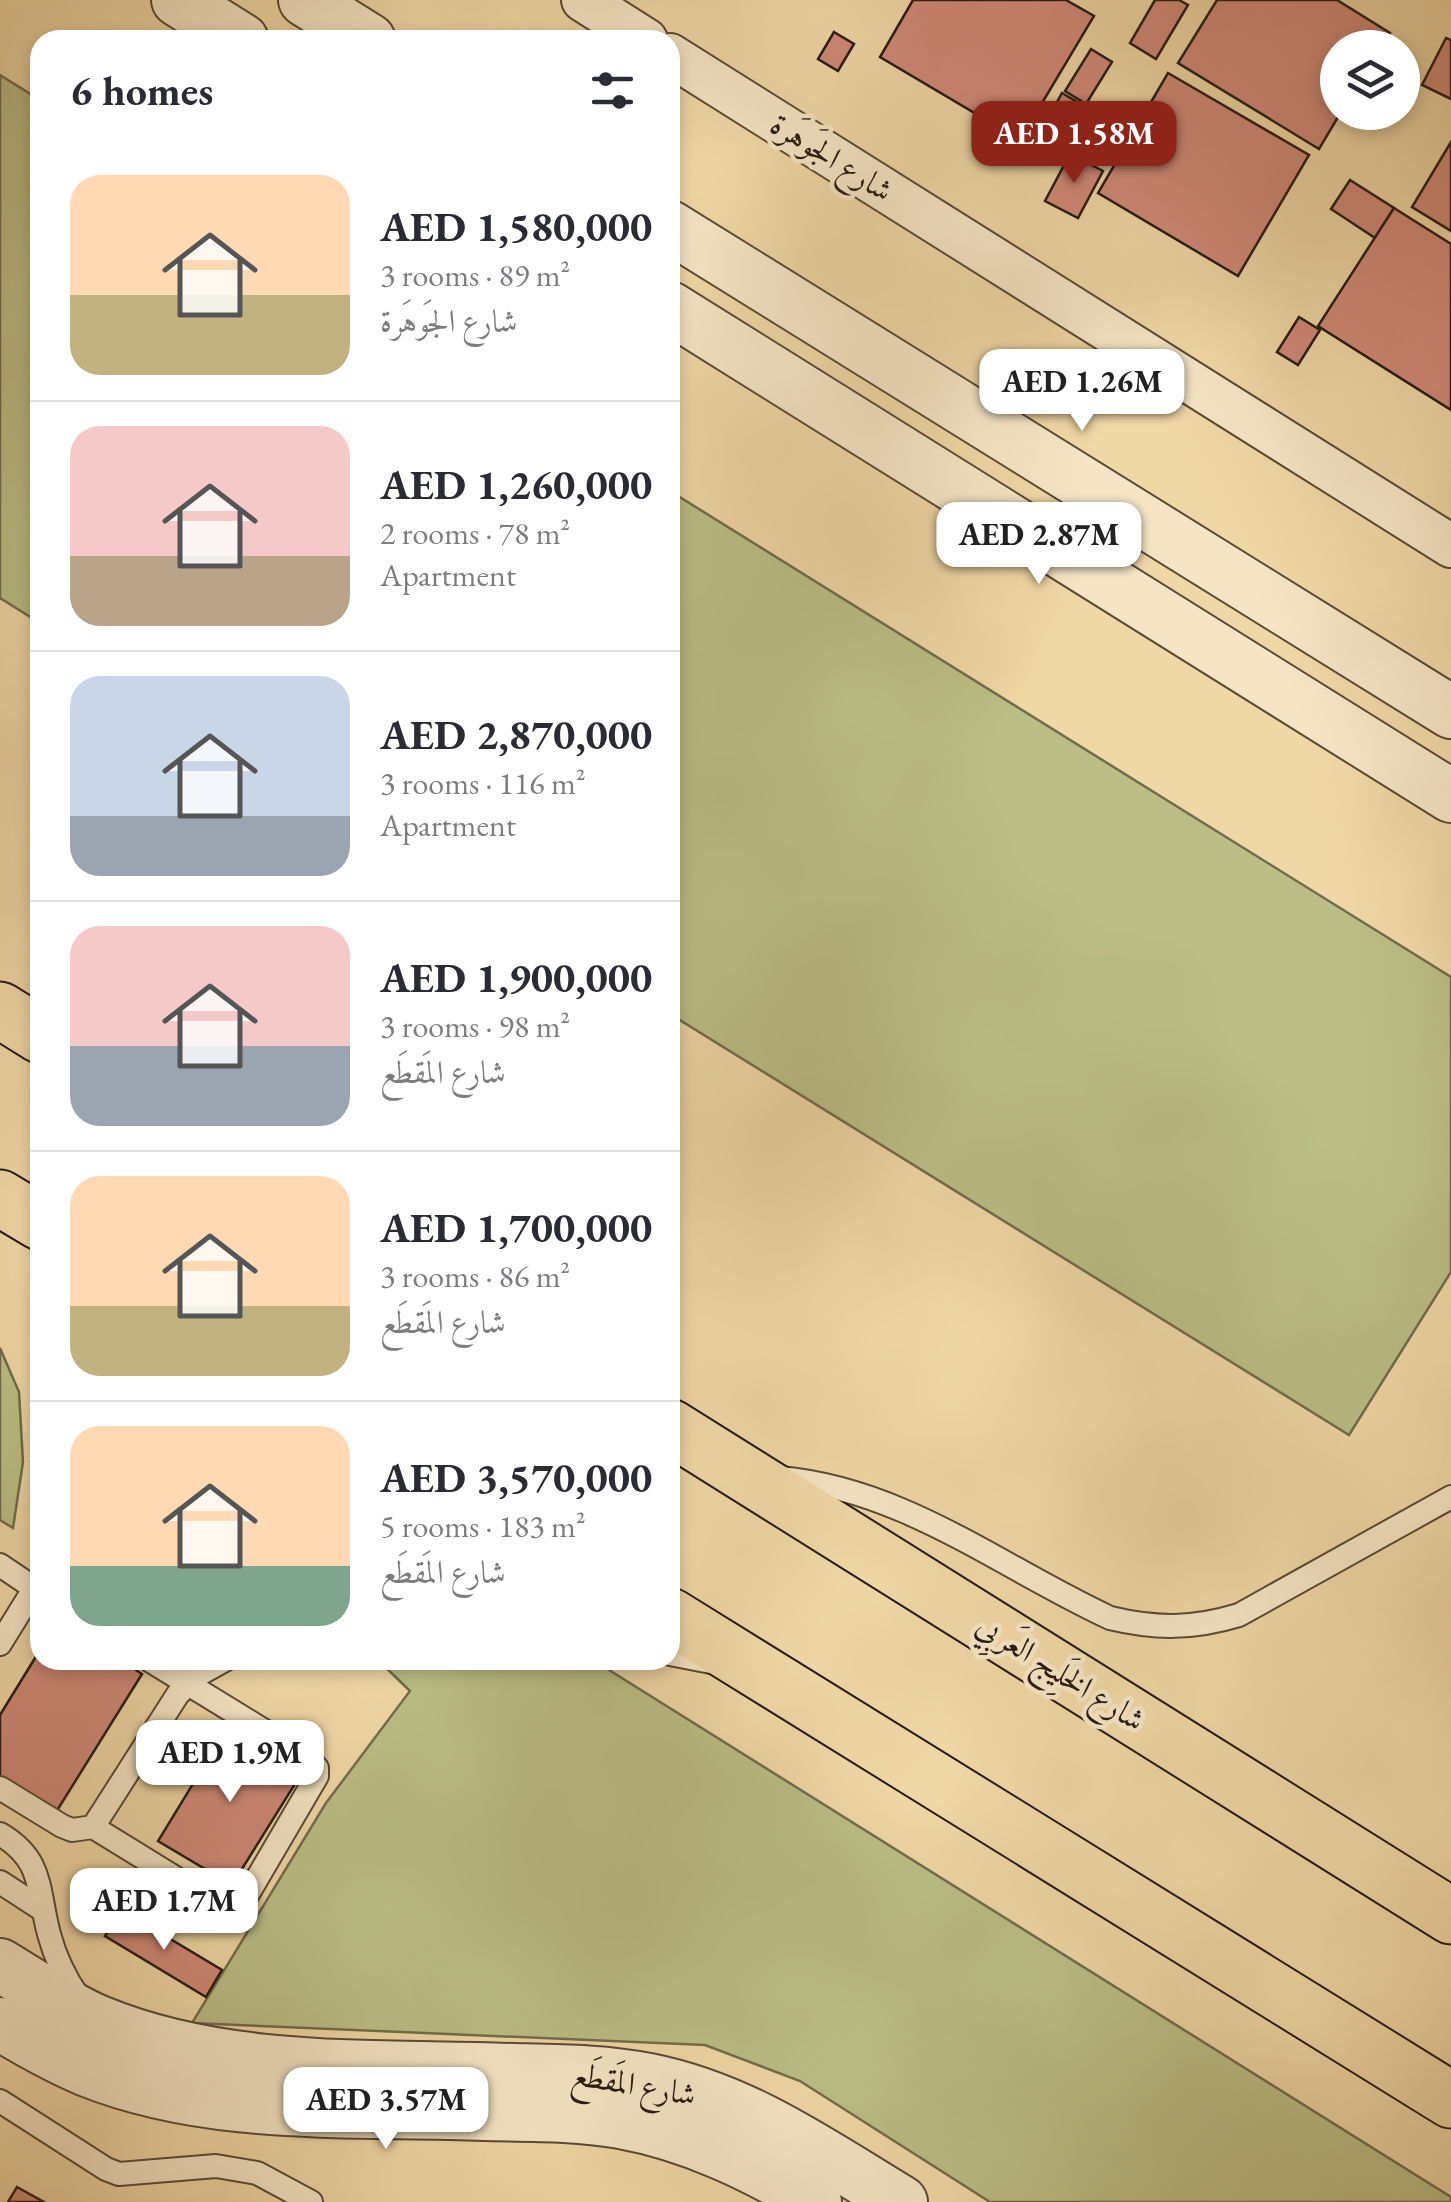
<!DOCTYPE html>
<meta charset="utf-8">
<style>
body{margin:0;font-family:"EB Garamond",Amiri,serif;background:#f2f2f3;color:#2b2b33;height:100vh;display:flex;flex-direction:column;font-size:38px;white-space:nowrap}
*{box-sizing:border-box;margin:0}
p{font-size:32px;color:#7c7c81}
.icon{flex:none;width:55px;height:55px;fill:none;stroke:currentColor;stroke-width:2;stroke-linecap:round;stroke-linejoin:round}
.map{position:relative;flex:1;overflow:hidden}
.drawer{position:absolute;left:30px;top:30px;width:650px;height:1640px;display:flex;flex-direction:column;background:#fff;border-radius:30px;box-shadow:0 5px 15px #0003}
.drawer>*{flex:none}
.tools{position:absolute;left:1320px;top:30px;display:grid;gap:20px}
.tools a{display:grid;place-items:center;width:100px;height:100px;border-radius:50%;background:#fff;box-shadow:0 5px 15px #0003;font-size:50px}
.price{position:absolute;translate:-50% -85px;padding:0 22px;border-radius:20px;background:#fff;color:#222;font-size:32px;line-height:65px;filter:drop-shadow(0 2px 5px #0008)}
.price::after{content:'';position:absolute;left:50%;top:60px;width:30px;height:22px;margin-left:-15px;background:inherit;clip-path:polygon(0 0,100% 0,50% 100%)}
.price.active{background:#8f2418;color:#fff}
ul{padding:0;list-style:none}
li{display:flex;align-items:center;gap:30px;height:250px;padding:0 40px}
li+li{border-top:2px solid #e1e1e2}
li span{display:grid;place-items:center;flex:none;width:280px;height:200px;border-radius:30px;color:#555}
li>.icon{margin-inline-start:auto}
span .icon{width:120px;height:120px;fill:#fffc;stroke-width:1}
li b{font-size:42px}
h2{display:flex;justify-content:space-between;align-items:center;height:120px;padding:0 40px;font-size:42px}
.map>svg:first-child{display:block}
.green{fill:#bbbe86;stroke:#716c4c;stroke-width:2.5}
.building{fill:#d08978;stroke:#271b11;stroke-width:2.5}
.lines{fill:none;stroke-linecap:round;stroke-linejoin:round}
.service-casing{stroke:#594a36;stroke-width:26}
.minor-casing{stroke:#594a36;stroke-width:46}
.tertiary-casing{stroke:#594a36;stroke-width:56}
.motorway-casing{stroke:#271b11;stroke-width:59}
.service{stroke:#f5e5c5;stroke-width:22}
.minor{stroke:#f5e5c5;stroke-width:42}
.tertiary{stroke:#f5e5c5;stroke-width:52}
.motorway{stroke:#f0d7a6;stroke-width:55}
.labels{text-anchor:middle;stroke-width:9;stroke-linejoin:round;paint-order:stroke}
.street-label{font-size:32px;fill:#271b11;stroke:#f5e5c5}
</style>
<div class="map">
<svg width="1451" height="2202" viewBox="0 0 1451 2202">
<rect width="100%" height="100%" fill="#f0d7a6"/>
<filter id="stains"><feTurbulence type="fractalNoise" baseFrequency=".002" numOctaves="4"/><feColorMatrix values="0 0 0 0 .2 0 0 0 0 .09 0 0 0 0 .02 0 0 0 .5 -.17"/></filter>
<radialGradient id="worn" r=".72"><stop offset=".6" stop-color="#630" stop-opacity="0"/><stop offset="1" stop-color="#630" stop-opacity=".3"/></radialGradient>
<!-- green -->
<g class="green">
<polygon points="0,75 40,100 40,623 0,598"/>
<polygon points="670,491 1451,977 1451,1272 1349,1435 670,1014"/>
<polygon points="0,1348 19,1392 23,1462 13,1528 0,1520"/>
<polygon points="378,1660 593,1660 1451,2197 1451,2202 990,2202 800,2081 705,2045 192,2023 326,1803 410,1691"/>
</g>
<!-- building -->
<g class="building">
<polygon points="913,0 1066,0 1094,16 1020,140 880,57"/>
<polygon points="1155,0 1179,0 1188,5 1156,59 1130,43"/>
<polygon points="1217,0 1337,0 1390,33 1381,48 1338,48 1338,112 1341,112 1319,149 1178,63"/>
<polygon points="834,32 854,44 838,71 818,59"/>
<polygon points="1446,38 1451,40 1451,99 1422,85"/>
<polygon points="1091,49 1112,62 1086,104 1065,91"/>
<polygon points="1168,73 1309,155 1238,276 1098,193"/>
<polygon points="1062,93 1084,106 1068,134 1046,122"/>
<polygon points="1451,142 1451,231 1412,207"/>
<polygon points="1070,154 1103,171 1078,218 1045,201"/>
<polygon points="1350,180 1394,208 1375,238 1331,209"/>
<polygon points="1394,208 1451,244 1451,410 1318,326"/>
<polygon points="1299,317 1320,330 1298,365 1277,352"/>
<polygon points="40,1650 40,1660 121,1660 142,1674 53,1817 0,1785 0,1715"/>
<polygon points="229,1725 303,1771 232,1885 158,1841"/>
<polygon points="122,1910 222,1970 206,1997 105,1936"/>
<polygon points="17,2187 44,2202 8,2202"/>
</g>
<g class="lines">
<!-- service casing -->
<g class="service-casing">
<g id="service">
<path d="M780 1478C904 1489 1000 1567 1110 1618 1156 1629 1193 1629 1239 1615L1451 1497"/>
<polyline points="0,1565 40,1592"/>
<polyline points="0,1644 34,1589"/>
<polyline points="670,1654 711,1662"/>
<polyline points="0,1788 62,1826 72,1830 93,1827 178,1694 198,1675 225,1660"/>
<polyline points="93,1827 218,1904 232,1905 248,1894 317,1776 317,1768 307,1757 149,1660"/>
<path d="M0 1834C44 1860 37 1889 49 1934 55 1957 65 1978 79 1998"/>
<polyline points="0,1882 43,1910"/>
<polyline points="0,2101 106,2169 119,2174 216,2166 257,2173 311,2202"/>
</g>
</g>
<!-- minor casing -->
<g class="minor-casing">
<g id="minor">
<polyline points="583,0 646,40"/>
<polyline points="670,55 1451,546"/>
</g>
</g>
<!-- tertiary casing -->
<g class="tertiary-casing">
<g id="tertiary">
<polyline points="178,0 242,40"/>
<polyline points="305,0 369,40"/>
<polyline points="670,227 1451,712"/>
<polyline points="670,308 1451,796"/>
<path d="M0 1965C32 1984 65 2008 99 2022 228 2075 376 2065 513 2070 558 2071 604 2071 649 2080 744 2099 820 2153 901 2202"/>
<path d="M0 2024C28 2041 56 2057 87 2070 211 2120 353 2109 484 2114 529 2115 575 2114 620 2122 691 2135 754 2165 815 2202"/>
</g>
</g>
<!-- motorway casing -->
<g class="motorway-casing">
<g id="motorway">
<polyline points="0,1010 40,1035"/>
<polyline points="0,1198 40,1222"/>
<polyline points="670,1427 1451,1916"/>
<polyline points="670,1616 1451,2100"/>
</g>
</g>
<!-- service -->
<use href="#service" class="service"/>
<!-- minor -->
<use href="#minor" class="minor"/>
<!-- tertiary -->
<use href="#tertiary" class="tertiary"/>
<!-- motorway -->
<use href="#motorway" class="motorway"/>
</g>
<g class="labels">
<!-- street labels -->
<g class="street-label">
<text transform="translate(832 157) rotate(32)" y="11">شارع الجَوهَرة</text>
<text transform="translate(1061 1672) rotate(32)" y="11">شارع الخَلِيج العَربِي</text>
<text transform="translate(634 2084) rotate(10)" y="11">شارع المَقطَع</text>
</g>
</g>
<rect width="100%" height="100%" filter="url(#stains)"/>
<rect width="100%" height="100%" fill="url(#worn)"/>
</svg>
<div class="tools">
<a><svg class="icon" aria-label="layers" viewBox="0 0 24 24"><path d="M12 4l9 5-9 5-9-5zM3 14l9 5 9-5"/></svg></a>
</div>
<b class="price active" style="left:1074px;top:186px">AED 1.58M</b>
<b class="price" style="left:1082px;top:434px">AED 1.26M</b>
<b class="price" style="left:1039px;top:587px">AED 2.87M</b>
<b class="price" style="left:230px;top:1805px">AED 1.9M</b>
<b class="price" style="left:164px;top:1953px">AED 1.7M</b>
<b class="price" style="left:386px;top:2152px">AED 3.57M</b>
<section class="drawer">
<h2>6 homes<svg class="icon" aria-label="filters" viewBox="0 0 24 24"><path d="M4 7h16M4 17h16"/><circle cx="9" cy="7" r="2"/><circle cx="15" cy="17" r="2"/></svg></h2>
<ul>
<li><span style="background:linear-gradient(#ffd9b3 60%,#c2b280 0)"><svg class="icon" aria-label="home" viewBox="0 0 24 24"><path d="M3 11l9-7 9 7M6 9v11h12V9"/></svg></span><div><b>AED 1,580,000</b><p>3 rooms · 89 m²</p><p>شارع الجَوهَرة</p></div></li>
<li><span style="background:linear-gradient(#f6c9c9 65%,#b9a48a 0)"><svg class="icon" aria-label="home" viewBox="0 0 24 24"><path d="M3 11l9-7 9 7M6 9v11h12V9"/></svg></span><div><b>AED 1,260,000</b><p>2 rooms · 78 m²</p><p>Apartment</p></div></li>
<li><span style="background:linear-gradient(#c9d6e8 70%,#9aa5b1 0)"><svg class="icon" aria-label="home" viewBox="0 0 24 24"><path d="M3 11l9-7 9 7M6 9v11h12V9"/></svg></span><div><b>AED 2,870,000</b><p>3 rooms · 116 m²</p><p>Apartment</p></div></li>
<li><span style="background:linear-gradient(#f6c9c9 60%,#9aa5b1 0)"><svg class="icon" aria-label="home" viewBox="0 0 24 24"><path d="M3 11l9-7 9 7M6 9v11h12V9"/></svg></span><div><b>AED 1,900,000</b><p>3 rooms · 98 m²</p><p>شارع المَقطَع</p></div></li>
<li><span style="background:linear-gradient(#ffd9b3 65%,#c2b280 0)"><svg class="icon" aria-label="home" viewBox="0 0 24 24"><path d="M3 11l9-7 9 7M6 9v11h12V9"/></svg></span><div><b>AED 1,700,000</b><p>3 rooms · 86 m²</p><p>شارع المَقطَع</p></div></li>
<li><span style="background:linear-gradient(#ffd9b3 70%,#7fa58c 0)"><svg class="icon" aria-label="home" viewBox="0 0 24 24"><path d="M3 11l9-7 9 7M6 9v11h12V9"/></svg></span><div><b>AED 3,570,000</b><p>5 rooms · 183 m²</p><p>شارع المَقطَع</p></div></li>
</ul>
</section>
</div>
